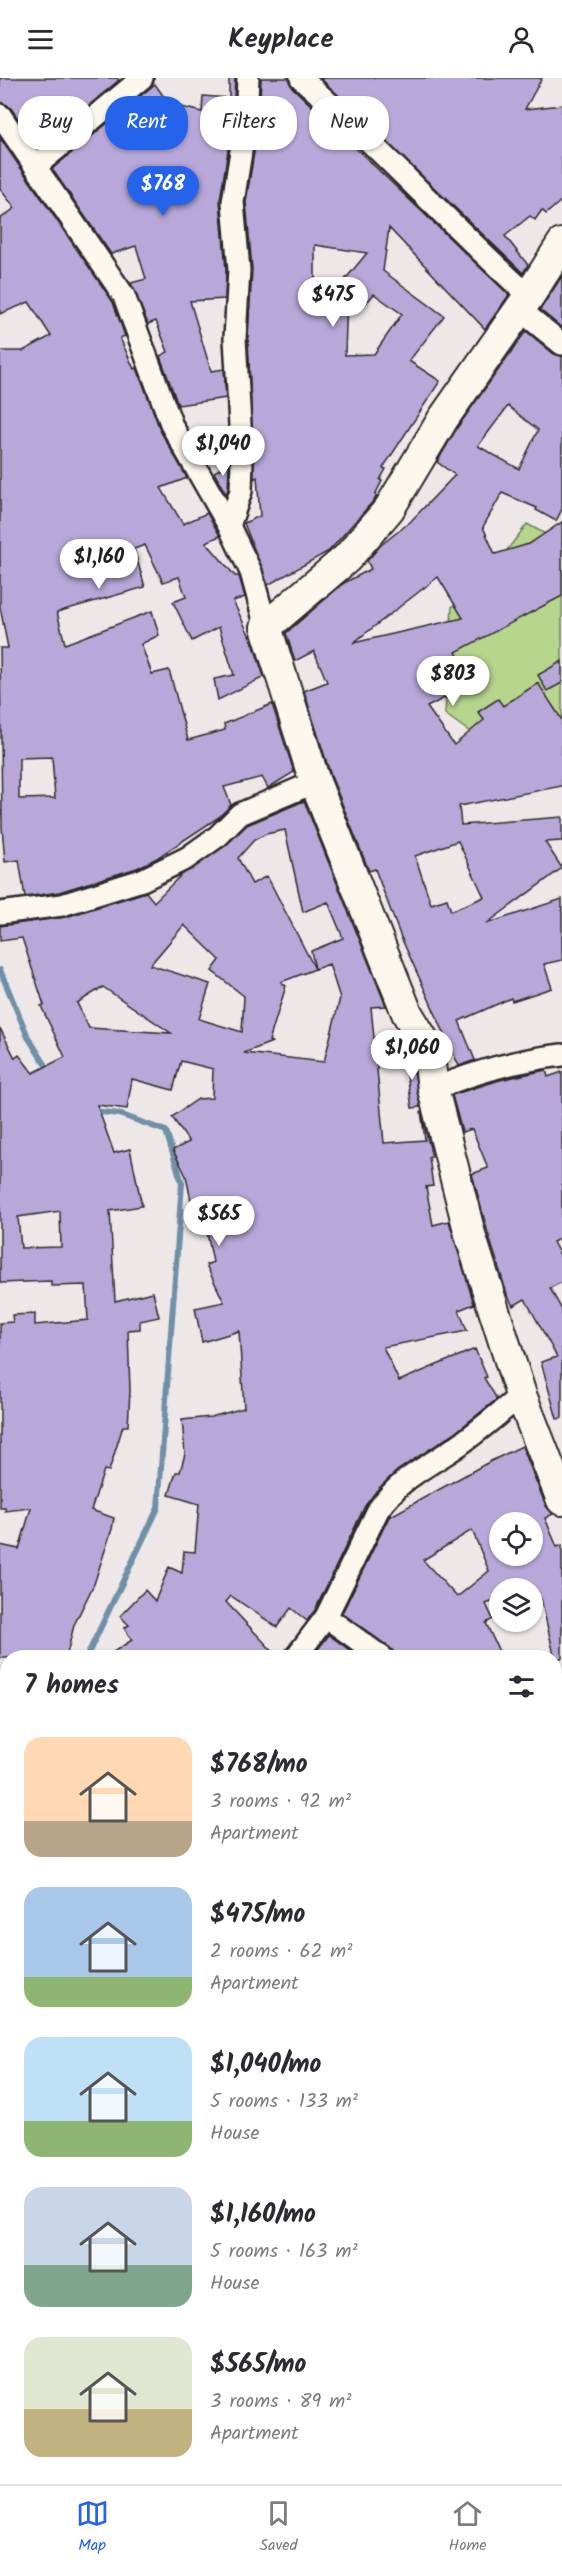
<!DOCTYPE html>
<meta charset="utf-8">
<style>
body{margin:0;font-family:Kalam,sans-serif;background:#f2f2f3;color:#2b2b33;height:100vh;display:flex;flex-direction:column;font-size:22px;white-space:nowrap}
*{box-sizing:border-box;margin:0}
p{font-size:20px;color:#7c7c81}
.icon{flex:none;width:33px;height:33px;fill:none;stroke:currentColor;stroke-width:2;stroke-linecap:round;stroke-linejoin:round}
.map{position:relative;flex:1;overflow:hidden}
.drawer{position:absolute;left:0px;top:1572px;width:562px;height:834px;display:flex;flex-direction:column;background:#fff;border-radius:24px 24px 0 0;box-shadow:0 2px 4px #0004}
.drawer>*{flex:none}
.guide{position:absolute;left:18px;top:18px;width:526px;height:54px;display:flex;gap:12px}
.controls{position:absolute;left:489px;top:1434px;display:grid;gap:12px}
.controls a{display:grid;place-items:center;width:54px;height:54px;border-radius:50%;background:#fff;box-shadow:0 2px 4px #0004;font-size:30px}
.price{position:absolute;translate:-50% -51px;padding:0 14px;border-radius:21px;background:#fff;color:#222;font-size:20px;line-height:39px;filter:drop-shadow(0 2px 3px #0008)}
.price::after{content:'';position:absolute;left:50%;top:36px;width:18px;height:14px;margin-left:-9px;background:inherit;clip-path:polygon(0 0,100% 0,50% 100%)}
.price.selected{background:#2563eb;color:#fff}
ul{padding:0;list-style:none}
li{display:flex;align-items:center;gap:18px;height:150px;padding:0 24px}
li span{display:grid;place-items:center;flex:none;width:168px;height:120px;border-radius:18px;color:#555}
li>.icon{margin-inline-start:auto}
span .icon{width:72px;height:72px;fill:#fffc;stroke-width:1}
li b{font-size:26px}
h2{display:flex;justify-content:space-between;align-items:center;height:72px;padding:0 24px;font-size:26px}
.tag{padding:0 21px;border-radius:24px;background:#fff;box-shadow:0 2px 4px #0004;font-size:21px;line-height:54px}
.tag.selected{background:#2563eb;color:#fff}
header{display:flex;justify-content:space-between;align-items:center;height:78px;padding:0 24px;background:#fff;font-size:27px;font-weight:700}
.tab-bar{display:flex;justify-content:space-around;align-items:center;height:84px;border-top:2px solid #e1e1e2;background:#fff;font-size:16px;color:#7c7c81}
.tab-bar a{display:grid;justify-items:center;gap:3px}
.tab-bar .selected{color:#2563eb}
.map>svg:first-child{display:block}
.green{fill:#b6d58d;stroke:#70805c;stroke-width:1.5}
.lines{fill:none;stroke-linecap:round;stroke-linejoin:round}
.stream{stroke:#6f90a8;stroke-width:6}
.building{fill:#b7a8d9;stroke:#2b2b2b;stroke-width:1.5;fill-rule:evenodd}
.street-casing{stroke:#2b2b2b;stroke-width:26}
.secondary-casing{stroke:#2b2b2b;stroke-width:34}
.street{stroke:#fbf7ec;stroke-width:21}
.secondary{stroke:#fbf7ec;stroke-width:30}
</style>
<header><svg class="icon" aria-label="menu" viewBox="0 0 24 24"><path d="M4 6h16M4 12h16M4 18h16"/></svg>Keyplace<svg class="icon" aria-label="person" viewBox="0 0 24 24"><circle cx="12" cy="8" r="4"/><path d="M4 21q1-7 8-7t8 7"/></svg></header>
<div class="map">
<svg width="562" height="2406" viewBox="0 0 562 2406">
<rect width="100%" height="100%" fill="#ede7e8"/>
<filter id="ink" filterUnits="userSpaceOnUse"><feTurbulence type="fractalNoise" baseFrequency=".0167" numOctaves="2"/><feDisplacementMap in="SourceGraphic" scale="12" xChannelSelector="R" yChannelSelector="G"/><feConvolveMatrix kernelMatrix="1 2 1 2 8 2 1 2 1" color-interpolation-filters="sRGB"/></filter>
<g filter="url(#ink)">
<!-- green -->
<polygon class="green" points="527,446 562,465 562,644 481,662 445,636 452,529 482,505"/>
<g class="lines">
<!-- stream -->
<g class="stream">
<polyline points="0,892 28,959 50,994"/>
<polyline points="86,1580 158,1430 182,1105 166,1053 119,1036 94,1033"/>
<polyline points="211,2398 219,2406"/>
</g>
</g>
<!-- building -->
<g class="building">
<polygon points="0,0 117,0 119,2 38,70 11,30 0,24"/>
<polygon points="229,0 235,0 233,41 220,122 226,192 225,221 190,223 211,293 224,291 226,320 178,327 160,278 168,274 156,243 148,246 131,205 146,201 136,168 111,176 52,91 155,6 169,26 202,34 203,18 229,20"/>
<path d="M261 0H289L292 9 509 217 485 251 389 150 383 193 444 238 409 283 440 303 383 390 386 391 380 402 382 403 375 417 377 418 375 421 329 473 268 507 244 445 260 438 257 399 254 401 248 260 252 191 246 124 259 44ZM315 167 367 175 334 215 315 202ZM374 216 402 236 374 276 345 277 347 218 362 230Z"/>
<polygon points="320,0 542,0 525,31 562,27 562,122 546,136 542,132 535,142 530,138 505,158 528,187 523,195"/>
<path d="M0 60 113 224 125 258 120 260 134 291 137 290 161 354 187 400 161 410 183 446 207 435 218 454 220 458 206 464 235 498H239L245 519 233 523 253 565 264 599 218 622 214 601 234 597 219 549 192 563 173 524 186 519 179 499 163 504 145 467 134 471 145 509 57 534 65 566 152 533 159 557 141 566 152 596 169 592 188 662 225 652 224 646 272 626 294 694 268 710 262 699 224 709 231 727 219 739 157 780 137 790 59 814 25 819 19 782 5 784 2 749 0 570H8L0 529V273H23L51 258 29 224 0 236V141L15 130 0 111ZM52 679 55 720 19 721V680Z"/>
<polygon points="562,198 562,250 540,232"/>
<path d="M526 253 554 276 562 278V431L556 443 536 432 537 430 502 415 483 449 495 476 529 466 562 444V518L456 574 473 605 427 629 454 667 484 642 478 634 498 621 503 628 538 605 562 642V708L459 728 461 747 562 739V763L545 764 562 790 486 846 562 821V882L544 886 552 910 512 923 511 920 459 943 475 982 459 988 400 857 375 791 369 793 331 698 304 613 327 604 314 573 295 583 286 555 344 505 371 491 367 483 381 467 410 444 455 397 437 384 457 350ZM508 328 538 352 519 391 478 368ZM438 499 463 540 353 565ZM458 763 484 819 451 833 447 821 431 826 415 778Z"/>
<polygon points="229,386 228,411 226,416 214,394"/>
<polygon points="562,583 562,605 547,613 538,597"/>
<path d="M304 723 386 928 371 929 384 1065 425 1062 421 1033 432 1079H429L433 1108 426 1109 433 1147 449 1143 474 1226 459 1232 467 1253 383 1269 399 1303 475 1271 487 1299 484 1300 497 1321 457 1353 397 1393 377 1412 365 1428 315 1532 307 1543 291 1530 277 1549 231 1518 226 1524 279 1580H104L132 1562 124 1550 129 1547 120 1538 145 1512 155 1523 169 1489 182 1495 184 1473 195 1474 199 1426 169 1417 176 1394H180L185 1376 182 1342 211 1339 244 1330 239 1253 202 1264 195 1230 224 1224 206 1187 213 1184 206 1150 197 1152 186 1098 173 1072 189 1064 172 1039 198 1021 212 1020 213 991 181 983 173 1012 132 1001 127 1031 97 1027 114 1075 130 1071 142 1128 110 1133 115 1223 153 1214 159 1239 140 1243V1251L128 1252 130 1313 128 1348H123L109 1393 104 1392 91 1432 114 1440 112 1451 94 1506 74 1547 66 1580H0V1467L19 1471 31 1430 5 1433V1430H0V1245L13 1244 12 1237 35 1236V1247L88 1242 86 1207 51 1208V1203L0 1205V950L15 980 19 977 33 995 65 979 41 928 44 927 22 860 0 863V848L66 839 146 814 154 824 181 797 225 768 247 747ZM285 752 303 834 328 824 343 860 311 873 315 891 329 886 340 920 324 984 244 975 272 964 269 963 286 908 281 904 315 891 267 798 252 806 238 780 254 762 266 756ZM184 847 220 882 212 893 244 918 242 954 199 941 210 906 150 887ZM103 909 171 955 89 950 77 925ZM60 1133 61 1169 21 1170 18 1139Z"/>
<polygon points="411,975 420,1029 412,1030 404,976"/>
<polygon points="546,992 548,999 562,994 562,1159 553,1164 562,1181 562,1204 550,1210 562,1232 562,1340 557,1341 541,1284 557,1279 525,1221 513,1228 507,1216 488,1155 472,1096 488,1090 472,1051 462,1054 452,1017 500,1002"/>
<path d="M522 1368 546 1428 553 1436 545 1440 557 1469 562 1467V1580L555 1581 541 1521 532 1523V1510H500V1521L486 1526 493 1541 486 1545 502 1580H395L390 1570 342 1535 389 1439 489 1384ZM500 1444H532V1478H500ZM472 1452 489 1493 457 1519 423 1482Z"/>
<polygon points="329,1557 360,1580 322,1580 315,1575"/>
</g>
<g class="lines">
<!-- street casing -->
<g class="street-casing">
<g id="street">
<path d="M301 0C380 69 451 148 529 218"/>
<polyline points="0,37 124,218 172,348 229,448 251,494 266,549"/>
<polyline points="36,88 142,0"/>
<polyline points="519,231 562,266"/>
<polyline points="229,448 241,413 242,382 235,260 239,192 233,124 246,42 248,0"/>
<polyline points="0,835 62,827 142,802 187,780 218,758 240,736 315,704"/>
<path d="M433 1011C479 993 513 983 562 977"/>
<polyline points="326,1539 383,1580"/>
<path d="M295 1580 326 1539 378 1432C401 1399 424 1391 456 1369 479 1353 500 1335 521 1317"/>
<polyline points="555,2144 562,2150"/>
<polyline points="555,2362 562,2358"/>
<polyline points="393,2398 398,2406"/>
<polyline points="478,2406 491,2398"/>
</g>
</g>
<!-- secondary casing -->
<g class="secondary-casing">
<polyline id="secondary" points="562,166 529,218 443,341 389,431 347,480 266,549 315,704 407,935 428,970 433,1011 471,1160 521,1317 562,1422"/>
</g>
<!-- street -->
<use href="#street" class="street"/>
<!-- secondary -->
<use href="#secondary" class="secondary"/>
</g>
</g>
</svg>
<div class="controls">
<a><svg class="icon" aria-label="locate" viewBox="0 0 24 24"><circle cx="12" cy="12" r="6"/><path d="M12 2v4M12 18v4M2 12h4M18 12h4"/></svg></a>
<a><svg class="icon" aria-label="layers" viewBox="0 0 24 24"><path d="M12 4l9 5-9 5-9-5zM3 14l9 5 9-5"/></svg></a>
</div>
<b class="price selected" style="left:163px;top:139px">$768</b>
<b class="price" style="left:333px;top:250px">$475</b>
<b class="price" style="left:223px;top:399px">$1,040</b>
<b class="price" style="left:99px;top:512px">$1,160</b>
<b class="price" style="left:453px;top:629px">$803</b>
<b class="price" style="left:412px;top:1003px">$1,060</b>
<b class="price" style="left:219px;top:1169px">$565</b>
<div class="guide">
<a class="tag">Buy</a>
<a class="tag selected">Rent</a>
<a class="tag">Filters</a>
<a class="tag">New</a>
</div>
<section class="drawer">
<h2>7 homes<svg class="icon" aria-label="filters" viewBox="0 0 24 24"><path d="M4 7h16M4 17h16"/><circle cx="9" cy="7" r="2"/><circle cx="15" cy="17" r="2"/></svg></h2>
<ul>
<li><span style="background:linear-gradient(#ffd9b3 70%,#b9a48a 0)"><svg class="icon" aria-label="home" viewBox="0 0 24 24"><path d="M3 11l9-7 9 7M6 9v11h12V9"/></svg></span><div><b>$768/mo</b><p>3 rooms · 92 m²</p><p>Apartment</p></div></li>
<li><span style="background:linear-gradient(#a9c7e8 75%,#8fb573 0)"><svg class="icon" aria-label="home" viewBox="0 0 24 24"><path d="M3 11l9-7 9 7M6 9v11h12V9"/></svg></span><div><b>$475/mo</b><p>2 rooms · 62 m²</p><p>Apartment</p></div></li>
<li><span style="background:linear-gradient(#bfe0f5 70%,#8fb573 0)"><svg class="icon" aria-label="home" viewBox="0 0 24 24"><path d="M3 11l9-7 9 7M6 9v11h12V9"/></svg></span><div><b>$1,040/mo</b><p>5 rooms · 133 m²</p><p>House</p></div></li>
<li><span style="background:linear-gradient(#c9d6e8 65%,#7fa58c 0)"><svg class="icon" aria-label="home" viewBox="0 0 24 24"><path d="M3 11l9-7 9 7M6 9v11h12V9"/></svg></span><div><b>$1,160/mo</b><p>5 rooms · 163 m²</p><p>House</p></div></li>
<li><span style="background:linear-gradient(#dfe7d0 60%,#c2b280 0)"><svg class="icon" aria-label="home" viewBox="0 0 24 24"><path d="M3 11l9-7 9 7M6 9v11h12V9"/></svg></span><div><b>$565/mo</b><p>3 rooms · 89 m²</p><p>Apartment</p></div></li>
</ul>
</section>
</div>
<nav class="tab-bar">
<a class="selected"><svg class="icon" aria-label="map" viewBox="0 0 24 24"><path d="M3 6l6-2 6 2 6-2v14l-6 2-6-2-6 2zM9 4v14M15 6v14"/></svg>Map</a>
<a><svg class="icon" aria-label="saved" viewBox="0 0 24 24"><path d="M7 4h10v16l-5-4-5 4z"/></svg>Saved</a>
<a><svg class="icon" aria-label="home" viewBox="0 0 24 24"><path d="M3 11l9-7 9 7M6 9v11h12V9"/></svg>Home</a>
</nav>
